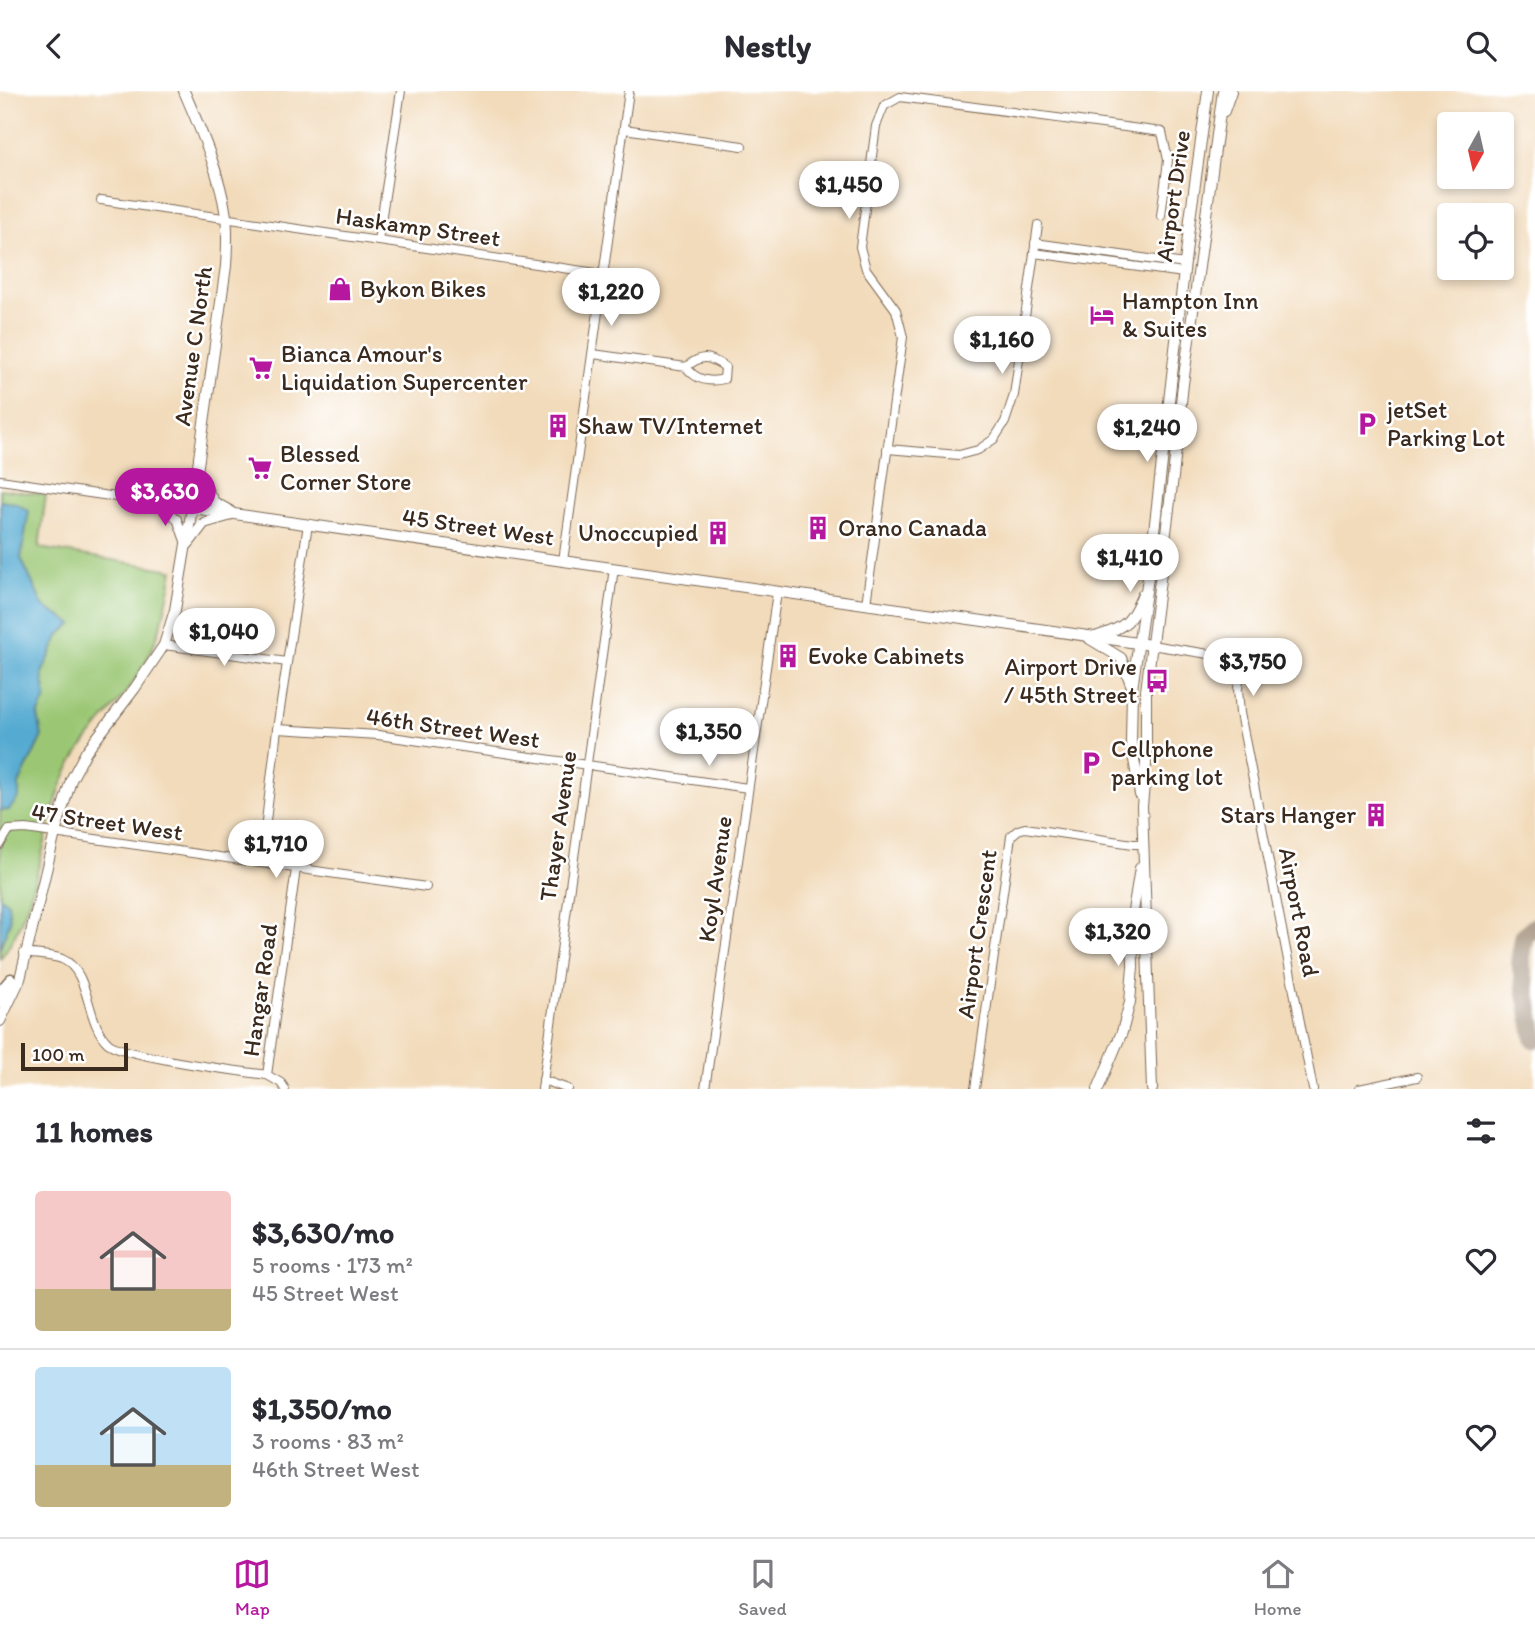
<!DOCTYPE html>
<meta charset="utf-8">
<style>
body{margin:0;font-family:Itim,sans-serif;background:#f7f7f7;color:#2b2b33;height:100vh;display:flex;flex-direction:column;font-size:26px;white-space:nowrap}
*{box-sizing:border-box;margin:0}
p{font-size:23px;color:#7c7c81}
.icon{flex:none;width:38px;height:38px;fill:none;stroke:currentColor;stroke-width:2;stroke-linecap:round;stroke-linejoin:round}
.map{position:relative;height:998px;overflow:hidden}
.details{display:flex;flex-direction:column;background:#fff;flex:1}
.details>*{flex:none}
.needle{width:46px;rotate:188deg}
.buttons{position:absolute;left:1437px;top:21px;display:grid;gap:14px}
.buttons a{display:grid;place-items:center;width:77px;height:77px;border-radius:7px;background:#fff;box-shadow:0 4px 10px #0003;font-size:35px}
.scale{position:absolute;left:21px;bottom:18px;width:107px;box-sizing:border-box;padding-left:7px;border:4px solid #3b2a1e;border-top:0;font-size:19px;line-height:24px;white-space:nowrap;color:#3b2a1e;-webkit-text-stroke:5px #fff;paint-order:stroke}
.price{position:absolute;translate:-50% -60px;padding:0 16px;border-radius:24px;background:#fff;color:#222;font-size:23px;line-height:46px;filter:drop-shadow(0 2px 4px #0008)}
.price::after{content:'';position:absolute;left:50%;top:42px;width:21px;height:16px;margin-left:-10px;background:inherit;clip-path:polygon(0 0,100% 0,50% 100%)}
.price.active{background:#b5179e;color:#fff}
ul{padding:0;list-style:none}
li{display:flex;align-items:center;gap:21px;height:175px;padding:0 35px}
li+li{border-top:2px solid #e1e1e2}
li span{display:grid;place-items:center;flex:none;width:196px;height:140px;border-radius:7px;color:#555}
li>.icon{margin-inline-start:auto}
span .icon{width:84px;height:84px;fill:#fffc;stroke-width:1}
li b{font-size:30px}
h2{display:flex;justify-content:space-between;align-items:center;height:84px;padding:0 35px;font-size:30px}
header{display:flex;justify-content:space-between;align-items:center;height:91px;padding:0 35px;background:#fff;font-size:32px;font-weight:800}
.tab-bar{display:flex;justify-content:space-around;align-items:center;height:98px;border-top:2px solid #e1e1e2;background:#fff;font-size:19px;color:#7c7c81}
.tab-bar a{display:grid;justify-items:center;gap:4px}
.tab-bar .active{color:#b5179e}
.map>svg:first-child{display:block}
.green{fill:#9bc774;stroke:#6b7849;stroke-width:2}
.water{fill:#54aad1;stroke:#486a78;stroke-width:2}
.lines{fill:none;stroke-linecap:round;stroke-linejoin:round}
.taxiway{stroke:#96826c;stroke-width:19}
.minor-casing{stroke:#7b6855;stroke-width:10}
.major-casing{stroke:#7b6855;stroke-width:12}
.highway-casing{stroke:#7b6855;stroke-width:13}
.minor{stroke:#fff;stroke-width:8}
.major{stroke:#fff;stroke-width:10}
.highway{stroke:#fff;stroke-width:10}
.labels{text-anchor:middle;stroke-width:5;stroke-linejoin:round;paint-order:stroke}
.street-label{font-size:24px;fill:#3b2a1e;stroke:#fff}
.poi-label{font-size:24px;fill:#3b2a1e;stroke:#fff;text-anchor:start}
</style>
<header><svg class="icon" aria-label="back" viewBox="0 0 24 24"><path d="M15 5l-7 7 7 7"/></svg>Nestly<svg class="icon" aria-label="search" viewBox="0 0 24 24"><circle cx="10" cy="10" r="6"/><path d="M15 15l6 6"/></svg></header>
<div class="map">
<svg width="1535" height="998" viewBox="0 0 1535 998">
<rect width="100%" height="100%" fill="#fff"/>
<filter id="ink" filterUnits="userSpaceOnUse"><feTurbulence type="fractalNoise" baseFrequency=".0143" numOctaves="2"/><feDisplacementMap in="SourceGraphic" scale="14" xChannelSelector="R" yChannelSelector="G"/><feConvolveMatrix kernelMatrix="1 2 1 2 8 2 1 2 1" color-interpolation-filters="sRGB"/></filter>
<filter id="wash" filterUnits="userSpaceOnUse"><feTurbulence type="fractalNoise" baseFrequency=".00686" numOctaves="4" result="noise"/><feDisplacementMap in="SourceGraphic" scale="28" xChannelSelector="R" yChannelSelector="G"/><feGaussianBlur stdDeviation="1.57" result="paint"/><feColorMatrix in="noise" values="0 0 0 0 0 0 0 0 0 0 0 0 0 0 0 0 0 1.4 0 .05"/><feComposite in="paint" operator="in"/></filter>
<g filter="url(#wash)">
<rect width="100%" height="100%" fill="#f2dbbb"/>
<!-- green -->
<path class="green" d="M0 398 46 404 39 457 173 479C166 518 160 550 138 584 113 624 76 652 60 698 41 752 35 822 0 868Z"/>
<!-- water -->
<g class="water">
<polygon points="0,410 16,412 29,420 21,467 43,515 73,533 60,543 42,582 46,607 38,625 42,645 19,693 19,706 9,719 0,720"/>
<polygon points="0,806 8,812 10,830 0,857"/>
</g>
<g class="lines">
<!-- taxiway -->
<polyline class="taxiway" points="1535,836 1524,845 1520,868 1535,948"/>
</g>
</g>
<g filter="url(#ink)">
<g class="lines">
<!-- minor casing -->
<g class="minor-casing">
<g id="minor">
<polyline points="624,38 742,55"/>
<polyline points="101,109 603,183"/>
<polyline points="378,150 401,0"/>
<polyline points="1035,152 1185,173"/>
<polyline points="1034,162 1184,182"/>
<path d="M593 263 686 276C696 289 708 292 724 288L725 276C709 265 702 263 686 276"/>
<polyline points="887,358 959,364 978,359 994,348 1005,331 1014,304 1038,134"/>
<polyline points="0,389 192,417"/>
<polyline points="159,410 183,398 197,382"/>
<polyline points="159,413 177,428 185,450"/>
<polyline points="563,470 629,0"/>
<polyline points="866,513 903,246 896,219 866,178 860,156 876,35 884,15 900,6 1162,41 1168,69 1161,125"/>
<polyline points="164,554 287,571"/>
<polyline points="1151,554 1241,568 1238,598 1240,622 1313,998"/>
<polyline points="277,638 378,644 748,697"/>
<polyline points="0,754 9,739 26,738 426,796"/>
<polyline points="261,772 277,638 308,433"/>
<path d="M24 862C36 864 51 864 62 868 91 880 85 931 108 952 125 966 239 980 267 984"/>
<polyline points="543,989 568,998"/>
<polyline points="285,998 281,992 267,984 296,778"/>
<polyline points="542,998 614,477"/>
<polyline points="705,998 777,501"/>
<polyline points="975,998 1011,745 1018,739 1025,737 1133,753 1143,753"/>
<polyline points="1359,998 1417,986"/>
</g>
</g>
<!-- major casing -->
<g class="major-casing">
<g id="major">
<polyline points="1224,20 1231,0"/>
<polyline points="197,382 214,411 230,420"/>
<polyline points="192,417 1151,554"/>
<polyline points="188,453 204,432 228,425"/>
<path d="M1098 545C1127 536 1131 530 1143 503"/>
<polyline points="1090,548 1121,567 1131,593"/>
<polyline points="1140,704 1131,651 1132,598 1152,458 1190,128 1208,0"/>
<polyline points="0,912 9,894"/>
<path d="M0 930 20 888 55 742 71 689 86 661 135 597 164 554 175 519 192 417 226 175C227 159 228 142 226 125 220 82 201 40 184 0"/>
<polyline points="1098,998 1122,941 1130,911 1133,876 1132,826 1140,777"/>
<polyline points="1152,998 1142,715 1146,673 1146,600 1173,386 1183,293 1223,0"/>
</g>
</g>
<!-- highway casing -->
<g class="highway-casing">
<polyline id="highway" points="0,901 11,888"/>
</g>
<!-- minor -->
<use href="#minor" class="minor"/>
<!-- major -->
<use href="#major" class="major"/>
<!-- highway -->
<use href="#highway" class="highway"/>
</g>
</g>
<!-- icons -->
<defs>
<g id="shop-bare" transform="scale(1.89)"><path d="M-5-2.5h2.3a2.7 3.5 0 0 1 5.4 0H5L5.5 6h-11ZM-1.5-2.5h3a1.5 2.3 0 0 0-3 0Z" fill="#b5179e" stroke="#fff" stroke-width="2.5" paint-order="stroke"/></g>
<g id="hotel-bare" transform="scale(1.89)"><path d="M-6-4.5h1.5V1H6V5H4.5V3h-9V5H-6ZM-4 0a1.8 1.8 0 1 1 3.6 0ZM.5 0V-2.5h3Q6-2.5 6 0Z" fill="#b5179e" stroke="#fff" stroke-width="2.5" paint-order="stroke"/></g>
<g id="supermarket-bare" transform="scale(1.89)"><path d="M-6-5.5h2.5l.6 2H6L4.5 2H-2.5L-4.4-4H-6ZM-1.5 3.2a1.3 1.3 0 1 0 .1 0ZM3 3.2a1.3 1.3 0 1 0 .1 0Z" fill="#b5179e" stroke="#fff" stroke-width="2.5" paint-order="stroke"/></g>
<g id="parking-bare" transform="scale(1.89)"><path d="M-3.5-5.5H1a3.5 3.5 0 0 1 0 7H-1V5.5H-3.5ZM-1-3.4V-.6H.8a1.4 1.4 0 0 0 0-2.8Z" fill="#b5179e" stroke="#fff" stroke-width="2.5" paint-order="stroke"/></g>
<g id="building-bare" transform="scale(1.89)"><path d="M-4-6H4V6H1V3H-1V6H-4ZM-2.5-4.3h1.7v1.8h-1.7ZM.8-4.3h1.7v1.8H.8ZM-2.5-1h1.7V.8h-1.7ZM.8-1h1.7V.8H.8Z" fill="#b5179e" stroke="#fff" stroke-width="2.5" paint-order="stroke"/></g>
<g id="bus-bare" transform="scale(1.89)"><path d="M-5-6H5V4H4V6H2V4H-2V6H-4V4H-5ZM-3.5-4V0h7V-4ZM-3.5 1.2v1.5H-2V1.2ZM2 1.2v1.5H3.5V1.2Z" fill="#b5179e" stroke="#fff" stroke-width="2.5" paint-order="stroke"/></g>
</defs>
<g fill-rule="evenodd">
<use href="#shop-bare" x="340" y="198"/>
<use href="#hotel-bare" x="1102" y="224"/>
<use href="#supermarket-bare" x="261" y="277"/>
<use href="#parking-bare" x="1367" y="333"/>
<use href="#building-bare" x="558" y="335"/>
<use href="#supermarket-bare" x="260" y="377"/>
<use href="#building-bare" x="818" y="437"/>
<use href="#building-bare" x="718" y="442"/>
<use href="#building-bare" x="788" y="565"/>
<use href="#bus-bare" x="1157" y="590"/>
<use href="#parking-bare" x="1091" y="672"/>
<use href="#building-bare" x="1376" y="724"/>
</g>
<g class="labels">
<!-- street labels -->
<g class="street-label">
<text transform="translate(1173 105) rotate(-82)" y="8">Airport Drive</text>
<text transform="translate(418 136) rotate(8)" y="8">Haskamp Street</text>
<text transform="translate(193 255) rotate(-82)" y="8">Avenue C North</text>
<text transform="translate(478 436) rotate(8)" y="8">45 Street West</text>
<text transform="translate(453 637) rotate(8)" y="8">46th Street West</text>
<text transform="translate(107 731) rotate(8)" y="8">47 Street West</text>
<text transform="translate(558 735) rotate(-82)" y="8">Thayer Avenue</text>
<text transform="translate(715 788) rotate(-82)" y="8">Koyl Avenue</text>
<text transform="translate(1299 821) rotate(79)" y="8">Airport Road</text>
<text transform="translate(977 843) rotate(-82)" y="8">Airport Crescent</text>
<text transform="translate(260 899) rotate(-82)" y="8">Hangar Road</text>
</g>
<!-- poi labels -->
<g class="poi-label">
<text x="360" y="206">Bykon Bikes</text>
<text x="1122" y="218">Hampton Inn<tspan x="1122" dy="28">&amp; Suites</tspan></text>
<text x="281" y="271">Bianca Amour's<tspan x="281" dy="28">Liquidation Supercenter</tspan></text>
<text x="1387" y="327">jetSet<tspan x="1387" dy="28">Parking Lot</tspan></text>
<text x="578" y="343">Shaw TV/Internet</text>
<text x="280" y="371">Blessed<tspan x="280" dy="28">Corner Store</tspan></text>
<text x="838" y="445">Orano Canada</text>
<text x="698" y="450" text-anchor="end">Unoccupied</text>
<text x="808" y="573">Evoke Cabinets</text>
<text x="1137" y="584" text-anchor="end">Airport Drive<tspan x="1137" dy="28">/ 45th Street</tspan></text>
<text x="1111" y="666">Cellphone<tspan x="1111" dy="28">parking lot</tspan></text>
<text x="1356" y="732" text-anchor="end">Stars Hanger</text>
</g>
</g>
</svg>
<div class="buttons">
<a><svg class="needle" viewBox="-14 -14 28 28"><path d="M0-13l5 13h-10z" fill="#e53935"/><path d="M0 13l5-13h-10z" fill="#7c7c81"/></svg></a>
<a><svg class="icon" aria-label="locate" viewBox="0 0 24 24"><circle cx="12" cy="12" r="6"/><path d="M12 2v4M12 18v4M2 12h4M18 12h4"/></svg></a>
</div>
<div class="scale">100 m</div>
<b class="price" style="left:849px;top:130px">$1,450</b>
<b class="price" style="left:611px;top:237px">$1,220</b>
<b class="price" style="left:1002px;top:285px">$1,160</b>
<b class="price" style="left:1147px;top:373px">$1,240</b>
<b class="price active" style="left:165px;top:437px">$3,630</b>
<b class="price" style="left:1130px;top:503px">$1,410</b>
<b class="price" style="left:224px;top:577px">$1,040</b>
<b class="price" style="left:1253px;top:607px">$3,750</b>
<b class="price" style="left:709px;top:677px">$1,350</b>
<b class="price" style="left:276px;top:789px">$1,710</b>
<b class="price" style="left:1118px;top:877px">$1,320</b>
</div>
<section class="details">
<h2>11 homes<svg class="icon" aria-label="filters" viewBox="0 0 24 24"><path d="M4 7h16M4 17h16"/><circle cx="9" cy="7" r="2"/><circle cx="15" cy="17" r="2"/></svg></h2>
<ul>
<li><span style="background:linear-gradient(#f6c9c9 70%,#c2b280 0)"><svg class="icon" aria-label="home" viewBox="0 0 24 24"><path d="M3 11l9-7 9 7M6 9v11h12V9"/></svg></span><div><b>$3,630/mo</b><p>5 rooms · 173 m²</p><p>45 Street West</p></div><svg class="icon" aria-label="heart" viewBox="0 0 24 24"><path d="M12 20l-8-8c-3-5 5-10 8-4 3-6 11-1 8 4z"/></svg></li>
<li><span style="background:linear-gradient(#bfe0f5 70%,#c2b280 0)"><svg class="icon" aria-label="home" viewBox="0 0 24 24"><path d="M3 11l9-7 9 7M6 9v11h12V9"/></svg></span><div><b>$1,350/mo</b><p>3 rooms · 83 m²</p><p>46th Street West</p></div><svg class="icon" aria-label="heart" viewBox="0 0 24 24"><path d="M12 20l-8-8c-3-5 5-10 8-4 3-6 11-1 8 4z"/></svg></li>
</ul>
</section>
<nav class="tab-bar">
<a class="active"><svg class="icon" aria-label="map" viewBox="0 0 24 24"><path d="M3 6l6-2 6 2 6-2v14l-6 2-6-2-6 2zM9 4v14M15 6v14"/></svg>Map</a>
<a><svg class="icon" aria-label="saved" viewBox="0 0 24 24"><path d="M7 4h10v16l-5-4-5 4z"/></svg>Saved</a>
<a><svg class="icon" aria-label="home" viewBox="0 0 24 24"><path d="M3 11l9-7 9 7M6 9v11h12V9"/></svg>Home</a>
</nav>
